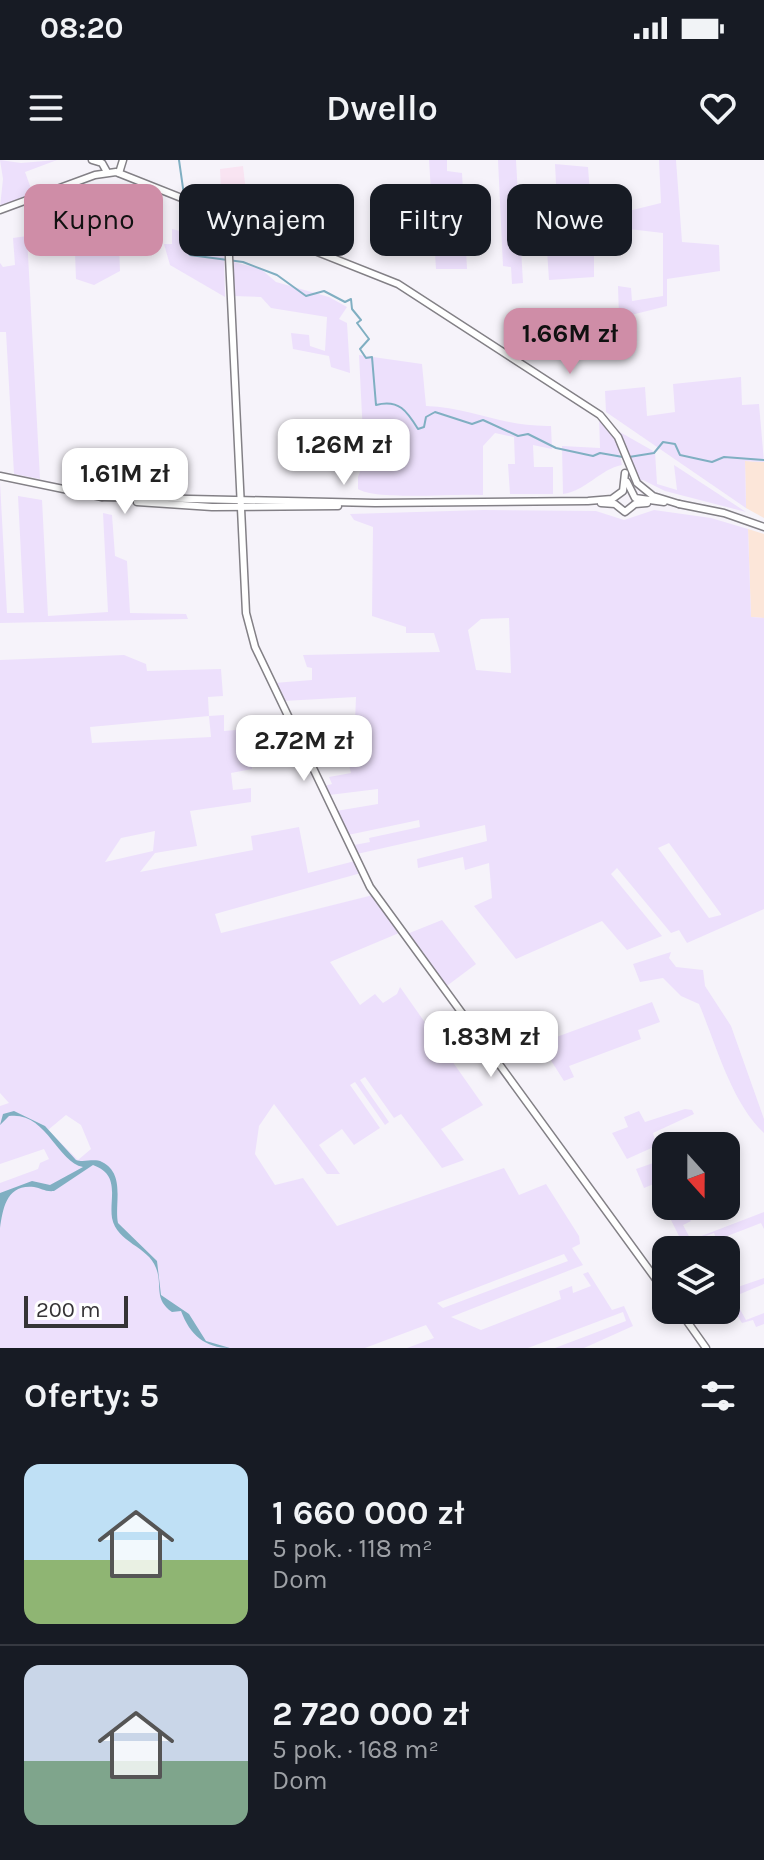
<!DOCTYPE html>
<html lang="pl">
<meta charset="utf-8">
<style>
body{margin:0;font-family:Karla,sans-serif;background:#20242c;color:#f1f3f6;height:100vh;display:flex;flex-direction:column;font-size:30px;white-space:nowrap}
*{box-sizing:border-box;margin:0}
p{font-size:26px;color:#9ea1a6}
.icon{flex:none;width:44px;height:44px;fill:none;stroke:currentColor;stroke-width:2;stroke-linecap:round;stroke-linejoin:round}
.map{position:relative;height:1188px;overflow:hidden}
.details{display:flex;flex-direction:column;background:#171b24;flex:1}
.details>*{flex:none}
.hud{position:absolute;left:24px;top:24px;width:716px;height:72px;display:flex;gap:16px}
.needle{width:52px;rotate:159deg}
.fabs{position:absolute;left:652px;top:972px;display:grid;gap:16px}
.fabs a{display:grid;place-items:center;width:88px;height:88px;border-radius:16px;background:#171b24;box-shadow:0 4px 12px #0003;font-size:40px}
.scale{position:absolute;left:24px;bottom:20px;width:104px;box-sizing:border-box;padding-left:8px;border:4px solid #353336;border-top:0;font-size:22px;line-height:28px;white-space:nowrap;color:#353336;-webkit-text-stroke:6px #fff;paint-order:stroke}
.price{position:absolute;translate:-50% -68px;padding:0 18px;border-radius:16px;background:#fff;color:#222;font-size:26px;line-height:52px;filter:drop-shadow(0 2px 4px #0008)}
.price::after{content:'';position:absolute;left:50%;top:48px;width:24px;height:18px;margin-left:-12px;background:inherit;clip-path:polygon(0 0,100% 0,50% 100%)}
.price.selected{background:#cf8da7;color:#111}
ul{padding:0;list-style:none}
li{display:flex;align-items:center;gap:24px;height:200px;padding:0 24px}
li+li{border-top:2px solid #363941}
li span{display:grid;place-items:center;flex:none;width:224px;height:160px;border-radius:16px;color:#555}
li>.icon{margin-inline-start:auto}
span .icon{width:96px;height:96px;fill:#fffc;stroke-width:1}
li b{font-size:34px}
h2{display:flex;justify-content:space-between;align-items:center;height:96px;padding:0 24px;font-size:34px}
.chip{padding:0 28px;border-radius:16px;background:#171b24;box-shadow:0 4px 12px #0003;font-size:28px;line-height:72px}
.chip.selected{background:#cf8da7;color:#111}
.status{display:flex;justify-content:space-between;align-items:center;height:56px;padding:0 40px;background:#171b24;direction:ltr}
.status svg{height:22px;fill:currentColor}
header{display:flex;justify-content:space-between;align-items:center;height:104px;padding:0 24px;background:#171b24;font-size:36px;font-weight:600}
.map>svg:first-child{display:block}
.commercial{fill:#fce6d9}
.education{fill:#f9e4f2}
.green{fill:#ede0fc;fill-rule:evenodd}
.water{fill:#80afc2}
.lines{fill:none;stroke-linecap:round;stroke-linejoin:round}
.stream{stroke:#80afc2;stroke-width:2}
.secondary-casing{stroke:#838086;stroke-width:9}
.secondary{stroke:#fff;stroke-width:6}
</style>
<div class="status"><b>08:20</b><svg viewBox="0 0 49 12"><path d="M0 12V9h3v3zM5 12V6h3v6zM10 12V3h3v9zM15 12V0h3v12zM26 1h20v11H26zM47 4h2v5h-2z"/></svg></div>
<header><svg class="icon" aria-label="menu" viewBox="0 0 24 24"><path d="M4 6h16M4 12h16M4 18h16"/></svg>Dwello<svg class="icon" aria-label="heart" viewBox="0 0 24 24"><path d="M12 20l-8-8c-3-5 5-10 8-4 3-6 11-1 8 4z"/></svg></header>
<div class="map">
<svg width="764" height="1188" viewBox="0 0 764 1188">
<rect width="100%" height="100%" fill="#f6f3fa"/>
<!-- commercial -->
<g class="commercial">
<polygon points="745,301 764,302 764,358 746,348"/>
<polygon points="748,369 764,374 764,458 751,457"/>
</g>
<!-- education -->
<polygon class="education" points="243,6 249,58 222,49 220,9"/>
<!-- green -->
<g class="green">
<polygon points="0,0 21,3 57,0 25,12 33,34 0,47 3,19"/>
<polygon points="429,0 447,0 447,11 462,13 467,109 436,109"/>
<polygon points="498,0 516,0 523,123 512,124 511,107 503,106"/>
<polygon points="659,0 676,0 682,82 719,85 720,111 667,119 667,146 619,158 618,126 631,128 632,141 663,136 663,73 594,65 594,117 549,120 545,60 558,62 555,4 588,7 592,60 661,43"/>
<polygon points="118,59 120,111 94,125 76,119 75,93 88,91 87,62"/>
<polygon points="172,69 188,73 189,96 224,96 225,137 170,105 164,84 172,84"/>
<polygon points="27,76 40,319 14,314 6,172 0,172 0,103 3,107 15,105 13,78"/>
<polygon points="230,101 261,109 276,122 329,137 347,147 339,159 347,163 350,213 331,207 329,196 293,189 291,173 309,175 310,186 325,191 327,157 271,148 261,137 233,136"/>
<path d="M359 195 422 204 426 246C473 248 502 267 551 266L552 289 533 285 534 307H553V334H510L508 304H515L514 277 495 273 483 286V335C456 333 377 341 358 329V317L373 279 363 275Z"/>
<polygon points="741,217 742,245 759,244 764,302 745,301 746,348 606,252 605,231 645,227 647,256 675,252 673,224"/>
<path d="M599 256 616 278 622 305C600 309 586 331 563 334L562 286 600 288Z"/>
<polygon points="618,271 655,292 657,324 677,330 674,305 746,352 665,331 643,320 638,321"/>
<polygon points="0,322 7,453 24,453 18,336 42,340 48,456 108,452 103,353 112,355 115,396 127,401 130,453 186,454 188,459 0,463"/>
<path d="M483 350 596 351 624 360 654 350 711 358 748 369 751 457 764 458V749L687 783 679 770 671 773 617 708 611 714 662 776 627 790 602 761 516 799 474 746 492 738 489 703 465 710 463 697 418 708 417 699 487 681 485 665 357 694 354 685 370 682 369 678 420 667 419 660 348 675 336 651 378 644V629L329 635 324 626 332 624 329 617 351 613 349 605 335 601 313 603 294 567 355 561 356 537 283 541 274 523 312 520V508L307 507 303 495 440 492 434 473H406V467L372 456 373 367 354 360 350 354ZM509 458 511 513 476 510 468 470 481 459ZM669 683 721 754V755L709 758 658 688Z"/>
<path d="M124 495 146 504 147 511 221 509 223 536 208 537 209 556 224 555V571L249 569 252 609 231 613 233 630 251 628V642L190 651 197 686 155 693 140 712 253 690 251 676 299 667 308 713 355 701 361 713 215 754 221 773 373 735 399 773 330 802 360 845 375 834 383 843 397 834 400 827 483 945 441 969 464 1000 442 1008 401 954 394 958 365 917 360 920 389 962 385 965 355 922 350 925 380 968 354 985 342 969 319 985 340 1014H327L274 944 259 966 255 994 275 1025 303 1018 337 1066 504 1008 519 1035 546 1024 579 1076 580 1084 572 1088 583 1105 451 1157 481 1170 561 1139 559 1131 572 1126 573 1133 591 1126 583 1114 588 1112 612 1150 624 1146 633 1166 584 1188H555L626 1161 623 1152 528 1188H407L434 1178 426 1165 365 1188H0V1023L38 1009 40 1003 49 999 44 989 0 1004V946L9 943 0 933V500ZM209 556 211 577 92 583 90 567ZM155 671 153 691 105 702 121 678ZM66 955 81 965 91 989 78 1000 48 970ZM564 1094 568 1101 443 1148 437 1143Z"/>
<polygon points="442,760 476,804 444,828 407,774"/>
<path d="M671 792 669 798 676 807 703 810 705 826 731 866 764 959V973C731 942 716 884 699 844L681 836 663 818 640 822 633 804Z"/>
<polygon points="652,842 660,862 638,870 641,879 569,906 574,917 564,921 540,883"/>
<polygon points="685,949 692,950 694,954 653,973 655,980 674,974 676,977 627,999 612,973 628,967 624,957 639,951 645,962"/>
<polygon points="662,1000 666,1006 666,1019 644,1028 636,1009"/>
<polygon points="666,1038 666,1046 689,1046 675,1055 677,1060 688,1056 691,1061 683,1065 691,1080 764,1052 764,1069 761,1063 717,1080 714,1073 683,1084 661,1040"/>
<polygon points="764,1118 764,1124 733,1137 746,1160 764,1153 764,1164 756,1167 753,1160 742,1163 726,1138 726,1131"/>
</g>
<!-- water -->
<path class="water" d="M14 951 45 966 76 1000C84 1003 94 998 102 1002 126 1014 114 1044 118 1063L157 1101 161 1135 189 1154 206 1181 230 1188C205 1188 190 1175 181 1151L172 1152C153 1139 163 1125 156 1108 148 1086 117 1083 112 1058 109 1038 121 1015 93 1005L54 1031C45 1032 41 1028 34 1027 6 1024 3 1049 0 1068V1033L32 1021 50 1025 83 1007C57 1002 46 951 9 956L0 965 3 954Z"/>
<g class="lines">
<!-- stream -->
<g class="stream">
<polyline points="179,0 184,35"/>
<path d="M184 42 186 88 190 95 243 102 277 115 306 136 324 131 345 142 351 139 352 149 361 160 357 163 369 179 360 189 366 198 372 197 376 245C399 239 407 251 418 269L424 267 426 257 435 252 472 264 483 260 518 276 528 274 556 288 593 296 600 293 623 297"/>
<polyline points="629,297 654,293 663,282 675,284 680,295 712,302 724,297 764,300"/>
</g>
<!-- secondary casing -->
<g class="secondary-casing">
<g id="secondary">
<polyline points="92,0 102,3 107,12"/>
<polyline points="119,13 123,0"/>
<polyline points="0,50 95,15 116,12 398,124 600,255 618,277 637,323 653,336 679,344"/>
<polyline points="227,55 246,453 255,487 370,727 666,1133"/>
<polyline points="0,316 102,337"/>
<polyline points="627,322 635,338 664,342"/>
<polyline points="102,337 375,343 588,341 612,339 623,331 625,313"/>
<polyline points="137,342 212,347 338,346"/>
<polyline points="601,343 615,344 625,352 635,344 647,343"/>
<polyline points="679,344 724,353 764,367"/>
<polyline points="679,1150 706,1188"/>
</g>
</g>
<!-- secondary -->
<use href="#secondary" class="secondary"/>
</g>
</svg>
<div class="fabs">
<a><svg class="needle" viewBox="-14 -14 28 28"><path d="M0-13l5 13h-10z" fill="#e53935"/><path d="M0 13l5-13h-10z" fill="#9ea1a6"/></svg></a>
<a><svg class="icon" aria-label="layers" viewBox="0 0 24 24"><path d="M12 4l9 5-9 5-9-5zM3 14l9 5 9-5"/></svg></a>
</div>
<div class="scale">200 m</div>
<b class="price selected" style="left:570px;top:216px">1.66M zł</b>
<b class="price" style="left:344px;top:327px">1.26M zł</b>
<b class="price" style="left:125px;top:356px">1.61M zł</b>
<b class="price" style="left:304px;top:623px">2.72M zł</b>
<b class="price" style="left:491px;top:919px">1.83M zł</b>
<div class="hud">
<a class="chip selected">Kupno</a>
<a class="chip">Wynajem</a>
<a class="chip">Filtry</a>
<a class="chip">Nowe</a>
</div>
</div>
<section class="details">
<h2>Oferty: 5<svg class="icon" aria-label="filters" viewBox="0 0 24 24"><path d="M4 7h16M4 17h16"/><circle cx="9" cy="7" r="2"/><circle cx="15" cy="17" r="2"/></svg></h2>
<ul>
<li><span style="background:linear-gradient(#bfe0f5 60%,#8fb573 0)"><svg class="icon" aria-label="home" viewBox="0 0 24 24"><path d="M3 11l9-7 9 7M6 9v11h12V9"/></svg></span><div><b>1 660 000 zł</b><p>5 pok. · 118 m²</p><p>Dom</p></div></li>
<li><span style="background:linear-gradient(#c9d6e8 60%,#7fa58c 0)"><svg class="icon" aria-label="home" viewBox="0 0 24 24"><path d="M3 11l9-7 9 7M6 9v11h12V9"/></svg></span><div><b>2 720 000 zł</b><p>5 pok. · 168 m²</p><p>Dom</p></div></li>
</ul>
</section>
